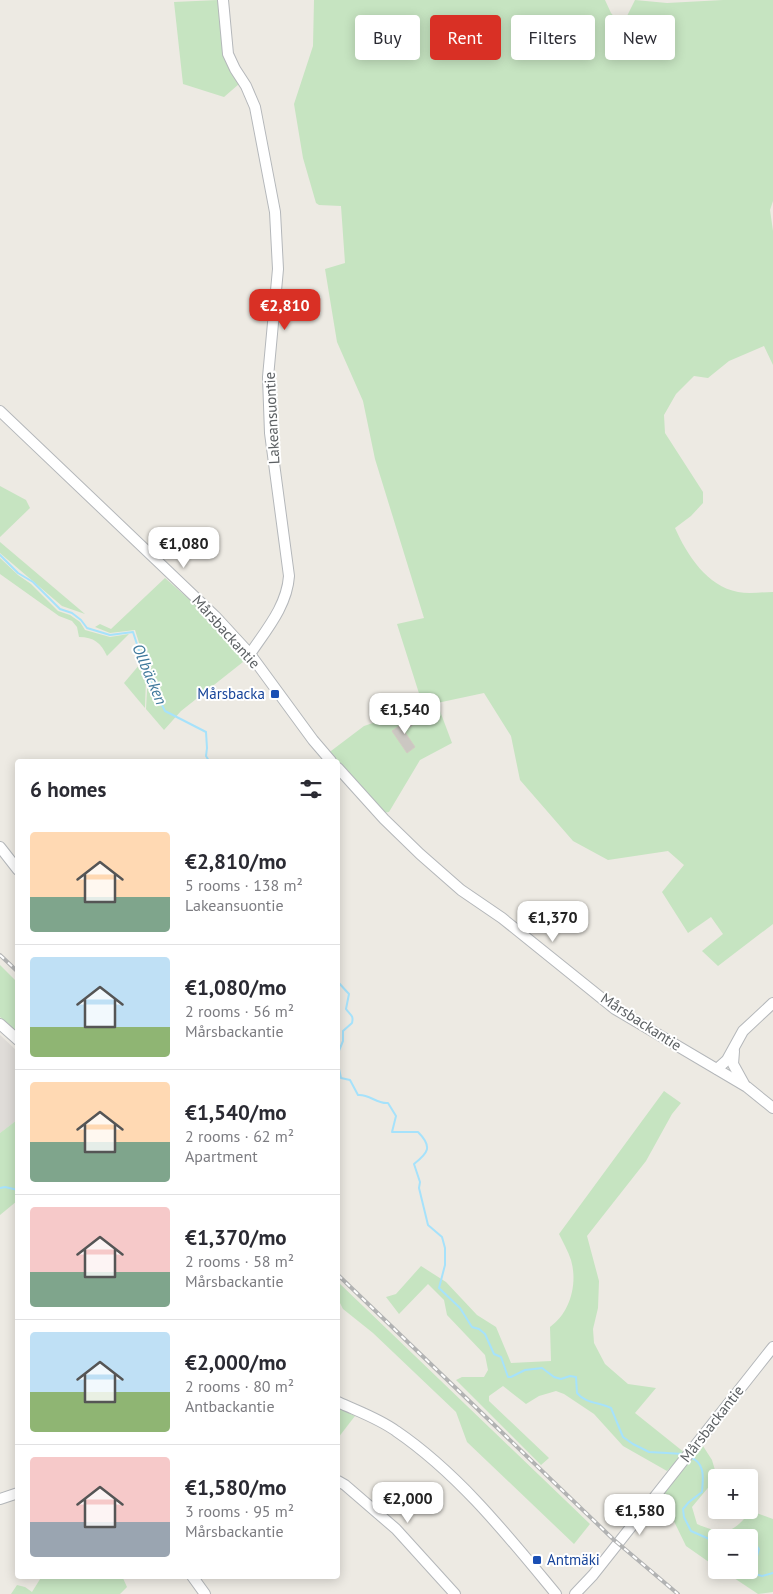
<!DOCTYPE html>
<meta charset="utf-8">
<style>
body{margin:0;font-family:"PT Sans",sans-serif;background:#f2f2f3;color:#2b2b33;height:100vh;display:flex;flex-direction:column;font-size:19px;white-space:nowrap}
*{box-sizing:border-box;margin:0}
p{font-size:16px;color:#7c7c81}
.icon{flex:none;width:28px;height:28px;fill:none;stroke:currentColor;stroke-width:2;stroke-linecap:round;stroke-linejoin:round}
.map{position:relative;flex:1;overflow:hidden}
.side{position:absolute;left:15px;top:759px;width:325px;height:820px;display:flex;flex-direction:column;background:#fff;border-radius:5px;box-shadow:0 2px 12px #0003}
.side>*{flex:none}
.banner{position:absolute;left:355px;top:15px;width:342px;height:45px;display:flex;gap:10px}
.controls{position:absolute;left:708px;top:1469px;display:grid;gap:10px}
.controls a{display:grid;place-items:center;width:50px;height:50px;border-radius:5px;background:#fff;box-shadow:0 2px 12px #0003;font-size:25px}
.price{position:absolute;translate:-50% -42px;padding:0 11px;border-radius:10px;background:#fff;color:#222;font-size:16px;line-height:32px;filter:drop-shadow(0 1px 2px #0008)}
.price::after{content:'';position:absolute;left:50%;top:30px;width:15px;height:11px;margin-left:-8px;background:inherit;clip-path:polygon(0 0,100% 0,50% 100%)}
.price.on{background:#d93025;color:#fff}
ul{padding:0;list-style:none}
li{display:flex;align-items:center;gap:15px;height:125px;padding:0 15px}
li+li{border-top:1px solid #e1e1e2}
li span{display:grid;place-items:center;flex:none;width:140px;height:100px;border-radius:5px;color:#555}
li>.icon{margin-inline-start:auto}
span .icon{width:60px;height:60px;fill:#fffc;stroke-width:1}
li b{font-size:21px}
h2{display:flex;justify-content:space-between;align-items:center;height:60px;padding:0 15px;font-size:21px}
.pill{padding:0 18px;border-radius:5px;background:#fff;box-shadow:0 2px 12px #0003;font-size:18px;line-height:45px}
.pill.on{background:#d93025;color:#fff}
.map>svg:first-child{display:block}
.industrial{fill:#dfdcd8}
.green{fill:#c6e4c1}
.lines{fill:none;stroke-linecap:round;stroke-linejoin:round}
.stream{stroke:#a6e2fb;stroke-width:2}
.building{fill:#cbc7c2;stroke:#d2cbc2}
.minor-casing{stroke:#b4b7ba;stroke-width:12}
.minor{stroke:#fff;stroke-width:10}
.rail-casing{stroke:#b2b3b3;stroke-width:4}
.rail{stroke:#fff;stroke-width:2;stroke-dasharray:5.5;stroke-linecap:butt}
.transit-dot{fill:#1a4fb4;stroke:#fff;stroke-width:2}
.labels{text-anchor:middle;stroke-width:4;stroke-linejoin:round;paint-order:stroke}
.street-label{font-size:15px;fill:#5c6063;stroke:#fff}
.transit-label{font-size:15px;fill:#164399;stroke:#fff;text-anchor:end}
.water-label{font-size:16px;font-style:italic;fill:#3f789b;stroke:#fff}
</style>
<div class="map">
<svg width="773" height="1594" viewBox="0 0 773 1594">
<rect width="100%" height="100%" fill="#edeae3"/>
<!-- industrial -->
<polygon class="industrial" points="0,1035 18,1052 17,1120 0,1133"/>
<!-- green -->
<g class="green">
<polygon points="218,0 223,53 239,84 224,97 183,84 174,2"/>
<path d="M314 0H605L611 13 619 22 625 20 635 0 667 3 723 0H773V201L770 210 773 231V365L764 346 729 361 708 378 694 376 676 394 664 415 665 433 703 492V503L691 516 675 528C687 555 707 586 738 592 749 594 762 592 773 592V924L718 966 702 951 723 934 711 917 688 933 662 892 684 865 668 851 608 860 573 841 520 780 511 736 484 693 437 703 452 743 420 760 389 812 382 813 338 765V761H334L327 754 364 726 423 706 397 624 424 618 375 459 363 401 337 342 325 269 345 263 341 206 319 205 316 203 303 158 294 104 313 46Z"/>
<polygon points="0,486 26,500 30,508 0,537"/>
<polygon points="0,542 85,614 62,606 0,553"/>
<path d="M0 558 18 575 31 584 58 611 70 615 80 622 85 630 110 637 129 634 107 656C101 643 94 637 79 637L77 627 72 621 59 616 0 574Z"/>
<polygon points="165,578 216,623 248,658 181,711 164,730 146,709 148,671 135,630 110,633 95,627 100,624 111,629"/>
<polygon points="140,664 146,678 145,708 124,683"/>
<polygon points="0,965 17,982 17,1033 0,1017"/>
<path d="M664 1091 681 1103 672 1114 646 1161 587 1236 599 1281 598 1308 593 1329 594 1343 605 1364 628 1384 656 1388 635 1413 685 1453 667 1471 623 1446 594 1414 564 1394 556 1391 539 1396 526 1404 503 1386 489 1396V1401L549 1458 541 1465 456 1380 462 1377H484L488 1370 485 1355 447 1315 444 1300 428 1284 399 1314 386 1297 396 1294 421 1266 446 1282 477 1315 496 1327 511 1363 551 1361 550 1327C570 1313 578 1284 571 1260 568 1251 563 1242 559 1234Z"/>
<polygon points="17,1120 17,1201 0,1215 0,1133"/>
<polygon points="338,1282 590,1524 574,1544 467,1442 456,1412 373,1333 343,1309 338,1299"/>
<polygon points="338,1408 355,1416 338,1438"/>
<path d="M703 1446 712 1460 717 1477 692 1507 697 1524C725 1536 732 1534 751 1511L773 1519V1592L758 1594 722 1570H749V1538H716V1567L686 1546 669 1511 657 1501Z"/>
<polygon points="42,1576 122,1576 127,1587 120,1594 11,1594 17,1585 25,1587 32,1592"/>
</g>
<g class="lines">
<!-- stream -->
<g class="stream">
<polyline points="0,555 18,573 33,582 60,609 72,613 81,620 87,628 110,635 133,632 146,672 165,711 206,732 207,748 206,756 209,761"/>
<path d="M338 982 349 994 346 1009C350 1015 354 1015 352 1023L343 1031V1041L338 1053"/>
<path d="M338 1064 341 1078 350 1080 358 1095C370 1094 376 1104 388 1103L396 1116 392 1132H418C433 1147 428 1153 414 1164L420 1182 419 1188 428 1225 442 1237 445 1248V1265L439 1288 460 1308 472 1327 479 1329 485 1334 494 1354 501 1357 508 1377H511L525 1370 542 1368 554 1377 561 1379 570 1376 576 1377 577 1393C586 1404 599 1402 611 1408L623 1437 633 1444 649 1452 684 1454"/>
<polyline points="0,1188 5,1187 18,1190"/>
<path d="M690 1457C706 1463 703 1479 702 1492L689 1502 683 1509 684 1517 691 1531 716 1542"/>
<polyline points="749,1545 756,1545 759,1549 757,1556 750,1559 754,1564 755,1574 762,1576 773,1573"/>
</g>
</g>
<!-- building -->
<polygon class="building" points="411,718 415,723 404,731 415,747 407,753 392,731"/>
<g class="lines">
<!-- minor casing -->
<g class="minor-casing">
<g id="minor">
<path d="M223 0 228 54 235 69 246 86 255 107 275 212 278 269 268 377 270 433 289 576C287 606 266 630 250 654"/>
<polyline points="0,411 215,616 250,654 313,740 331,761"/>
<polyline points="338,768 384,819 420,854 461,890 502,918 615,1009 747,1087 773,1108"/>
<polyline points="0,847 18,870"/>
<polyline points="0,1024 18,1040"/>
<polyline points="734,1051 733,1064 744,1084"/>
<polyline points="717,1069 727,1060 743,1031 773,1003"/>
<path d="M338 1402C357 1411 378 1418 396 1431 459 1474 508 1536 556 1594"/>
<polyline points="338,1481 345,1485 396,1529 455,1594"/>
<polyline points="0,1499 18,1493"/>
<polyline points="192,1576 205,1594"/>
<polyline points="575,1594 593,1575 773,1347"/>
</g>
</g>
<!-- minor -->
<use href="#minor" class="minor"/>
<!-- rail casing -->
<g class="rail-casing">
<g id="rail">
<polyline points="0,955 18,972"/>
<polyline points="338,1275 613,1539 678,1594"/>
</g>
</g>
<!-- rail -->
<use href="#rail" class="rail"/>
</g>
<!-- markers -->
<g class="transit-dot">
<rect x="270" y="689" width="10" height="10" rx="2.5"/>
<rect x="532" y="1555" width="10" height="10" rx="2.5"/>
</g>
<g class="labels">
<!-- street labels -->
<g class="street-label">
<text transform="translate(272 418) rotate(-93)" y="5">Lakeansuontie</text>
<text transform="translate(226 632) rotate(48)" y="5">Mårsbackantie</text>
<text transform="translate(641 1022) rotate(33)" y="5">Mårsbackantie</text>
<text transform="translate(712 1424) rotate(-52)" y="5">Mårsbackantie</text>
</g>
<!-- transit labels -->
<g class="transit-label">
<text x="265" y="699">Mårsbacka</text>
<text x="547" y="1565" text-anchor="start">Antmäki</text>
</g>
<!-- water labels -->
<g class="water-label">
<text transform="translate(150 674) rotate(67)" y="6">Ollbäcken</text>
</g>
</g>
</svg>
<div class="controls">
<a>+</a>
<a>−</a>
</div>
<b class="price on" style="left:285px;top:331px">€2,810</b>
<b class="price" style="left:184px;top:569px">€1,080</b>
<b class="price" style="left:405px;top:735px">€1,540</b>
<b class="price" style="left:553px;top:943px">€1,370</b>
<b class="price" style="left:408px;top:1524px">€2,000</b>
<b class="price" style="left:640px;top:1536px">€1,580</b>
<div class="banner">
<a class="pill">Buy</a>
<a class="pill on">Rent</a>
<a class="pill">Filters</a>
<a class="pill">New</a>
</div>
<section class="side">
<h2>6 homes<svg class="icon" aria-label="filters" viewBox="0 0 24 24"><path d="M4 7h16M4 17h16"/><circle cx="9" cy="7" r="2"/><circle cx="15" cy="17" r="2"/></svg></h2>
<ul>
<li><span style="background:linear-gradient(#ffd9b3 65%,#7fa58c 0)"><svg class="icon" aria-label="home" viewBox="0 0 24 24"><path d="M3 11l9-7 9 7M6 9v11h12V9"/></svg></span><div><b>€2,810/mo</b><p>5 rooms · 138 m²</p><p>Lakeansuontie</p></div></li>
<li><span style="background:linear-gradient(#bfe0f5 70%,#8fb573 0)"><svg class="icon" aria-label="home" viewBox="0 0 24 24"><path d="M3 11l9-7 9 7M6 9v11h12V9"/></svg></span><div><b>€1,080/mo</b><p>2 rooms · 56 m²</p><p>Mårsbackantie</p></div></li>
<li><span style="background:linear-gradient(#ffd9b3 60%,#7fa58c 0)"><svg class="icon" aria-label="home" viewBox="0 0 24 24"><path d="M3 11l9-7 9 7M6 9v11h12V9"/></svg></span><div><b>€1,540/mo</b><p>2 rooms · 62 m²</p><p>Apartment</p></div></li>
<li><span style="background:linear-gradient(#f6c9c9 65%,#7fa58c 0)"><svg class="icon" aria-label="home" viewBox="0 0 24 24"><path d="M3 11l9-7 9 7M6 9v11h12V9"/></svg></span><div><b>€1,370/mo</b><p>2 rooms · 58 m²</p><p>Mårsbackantie</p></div></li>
<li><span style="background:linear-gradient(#bfe0f5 60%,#8fb573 0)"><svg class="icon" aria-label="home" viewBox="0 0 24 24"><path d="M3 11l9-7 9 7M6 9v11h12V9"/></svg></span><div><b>€2,000/mo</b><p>2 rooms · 80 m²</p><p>Antbackantie</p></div></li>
<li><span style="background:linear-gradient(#f6c9c9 65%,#9aa5b1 0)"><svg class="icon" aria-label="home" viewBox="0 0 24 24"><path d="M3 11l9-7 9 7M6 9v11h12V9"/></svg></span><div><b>€1,580/mo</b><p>3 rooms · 95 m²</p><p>Mårsbackantie</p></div></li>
</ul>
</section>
</div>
